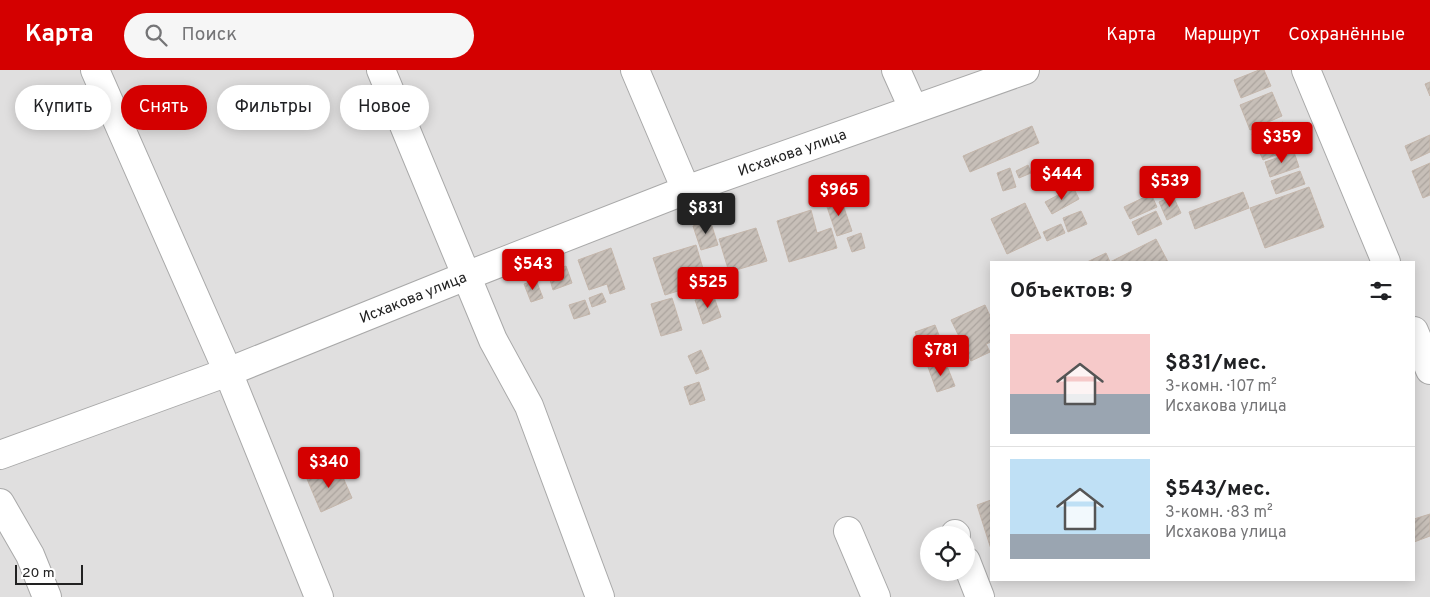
<!DOCTYPE html>
<html lang="ru">
<meta charset="utf-8">
<style>
body{margin:0;font-family:Overpass,sans-serif;background:#f6f6f6;color:#202124;height:100vh;display:flex;flex-direction:column;font-size:19px;white-space:nowrap}
*{box-sizing:border-box;margin:0}
p{font-size:16px;color:#757577}
.icon{flex:none;width:28px;height:28px;fill:none;stroke:currentColor;stroke-width:2;stroke-linecap:round;stroke-linejoin:round}
.map{position:relative;flex:1;overflow:hidden}
.drawer{position:absolute;left:990px;top:191px;width:425px;height:320px;display:flex;flex-direction:column;background:#fff;border-radius:0px;box-shadow:0 2px 12px #0003}
.drawer>*{flex:none}
.top-card{position:absolute;left:15px;top:15px;width:475px;height:45px;display:flex;gap:10px}
.tools{position:absolute;left:920px;top:456px;display:grid;gap:10px}
.tools a{display:grid;place-items:center;width:55px;height:55px;border-radius:50%;background:#fff;box-shadow:0 2px 12px #0003;font-size:25px}
.scale{position:absolute;left:15px;bottom:12px;width:68px;box-sizing:border-box;padding-left:5px;border:2px solid #222;border-top:0;font-size:14px;line-height:18px;white-space:nowrap;color:#222;-webkit-text-stroke:4px #fff;paint-order:stroke}
.price{position:absolute;translate:-50% -42px;padding:0 11px;border-radius:5px;background:#d40000;color:#fff;font-size:16px;line-height:32px;filter:drop-shadow(0 1px 2px #0008)}
.price::after{content:'';position:absolute;left:50%;top:30px;width:15px;height:11px;margin-left:-8px;background:inherit;clip-path:polygon(0 0,100% 0,50% 100%)}
.price.selected{background:#222;color:#fff}
ul{padding:0;list-style:none}
li{display:flex;align-items:center;gap:15px;height:125px;padding:0 20px}
li+li{border-top:1px solid #e0e0e0}
li span{display:grid;place-items:center;flex:none;width:140px;height:100px;border-radius:0px;color:#555}
li>.icon{margin-inline-start:auto}
span .icon{width:60px;height:60px;fill:#fffc;stroke-width:1}
li b{font-size:21px}
h2{display:flex;justify-content:space-between;align-items:center;height:60px;padding:0 20px;font-size:21px}
.tag{padding:0 18px;border-radius:22px;background:#fff;box-shadow:0 2px 12px #0003;font-size:18px;line-height:45px}
.tag.selected{background:#d40000;color:#fff}
header{display:flex;align-items:center;gap:30px;box-sizing:border-box;height:70px;padding:0 25px;background:#d40000;color:#fff}
header strong{font-size:24px}
nav{display:flex;gap:28px;margin-inline-start:auto;font-size:18px}
.search{width:350px;height:45px;background:#f6f6f6;display:flex;align-items:center;gap:12px;box-sizing:border-box;padding:0 18px;border-radius:28px;color:#757577;font-size:19px}
.map>svg:first-child{display:block}
.residential{fill:#e0dfdf;fill-rule:evenodd}
.building{fill:url(#building-hatch);stroke:#c4b6ab}
.lines{fill:none;stroke-linecap:round;stroke-linejoin:round}
.minor-casing{stroke:#a9a9a9;stroke-width:30}
.minor{stroke:#fff;stroke-width:28}
.labels{text-anchor:middle;stroke-width:4.5;stroke-linejoin:round;paint-order:stroke}
.street-label{font-size:15px;fill:#222;stroke:#fff}
</style>
<header>
<strong>Карта</strong>
<div class="search"><svg class="icon" aria-label="search" viewBox="0 0 24 24"><circle cx="10" cy="10" r="6"/><path d="M15 15l6 6"/></svg>Поиск</div>
<nav><a>Карта</a><a>Маршрут</a><a>Сохранённые</a></nav>
</header>
<div class="map">
<svg width="1430" height="527" viewBox="0 0 1430 527">
<defs>
<pattern id="building-hatch" width="6" height="6" patternUnits="userSpaceOnUse" patternTransform="scale(1.25)"><rect width="6" height="6" fill="#c7bfb8"/><path d="M-1 1l2-2M0 6l6-6M5 7l2-2" fill="none" stroke="#aba49e"/></pattern>
</defs>
<rect width="100%" height="100%" fill="#f2efe9"/>
<!-- residential -->
<path class="residential" d="M0 0H1430V527H0ZM991 192H1414V510H991ZM929 465H966V502H929Z"/>
<!-- building -->
<g class="building">
<polygon points="1259,0 1264,0 1271,16 1241,28 1234,10"/>
<polygon points="1430,12 1430,26 1425,14"/>
<polygon points="1272,22 1282,46 1250,60 1240,35"/>
<polygon points="1283,52 1294,78 1263,90 1252,64"/>
<polygon points="1032,56 1039,73 970,102 963,86"/>
<polygon points="1430,65 1430,82 1411,91 1405,76"/>
<polygon points="1294,82 1299,97 1270,107 1265,92"/>
<polygon points="1430,93 1430,125 1423,128 1412,101"/>
<polygon points="1028,95 1031,103 1019,108 1016,101"/>
<polygon points="1010,98 1016,117 1003,121 997,103"/>
<polygon points="1300,101 1305,114 1276,124 1271,111"/>
<polygon points="1073,117 1079,129 1052,144 1045,132"/>
<polygon points="1309,117 1324,157 1265,178 1250,138"/>
<polygon points="1243,122 1249,138 1195,159 1189,142"/>
<polygon points="1151,124 1157,137 1130,149 1124,137"/>
<polygon points="1173,126 1181,143 1167,150 1159,132"/>
<polygon points="841,129 852,161 837,166 826,134"/>
<polygon points="1025,133 1041,168 1007,184 991,149"/>
<polygon points="811,140 817,163 831,158 837,178 789,192 777,151"/>
<polygon points="1081,141 1087,154 1068,162 1063,148"/>
<polygon points="1156,141 1162,154 1138,165 1132,152"/>
<polygon points="710,150 718,175 701,180 693,156"/>
<polygon points="1061,154 1065,163 1047,171 1043,162"/>
<polygon points="756,158 767,191 729,202 719,169"/>
<polygon points="861,163 865,178 852,182 847,168"/>
<polygon points="1156,169 1168,192 1087,192 1106,183 1110,192"/>
<polygon points="696,175 707,212 665,225 653,188"/>
<polygon points="611,178 625,219 610,224 607,214 589,220 578,190"/>
<polygon points="566,196 572,213 553,220 548,203"/>
<polygon points="536,210 543,228 531,232 524,214"/>
<polygon points="602,223 606,232 592,237 589,228"/>
<polygon points="713,224 721,247 703,254 695,230"/>
<polygon points="672,228 682,260 661,266 651,234"/>
<polygon points="585,230 590,244 574,249 569,235"/>
<polygon points="985,235 991,248 991,272 986,274 990,282 971,291 951,250"/>
<polygon points="935,255 945,280 925,288 915,262"/>
<polygon points="701,280 709,299 696,304 688,286"/>
<polygon points="945,291 955,316 937,322 928,297"/>
<polygon points="699,312 705,330 690,335 684,317"/>
<polygon points="338,396 352,428 321,442 307,409"/>
<polygon points="991,430 991,479 977,435"/>
<polygon points="1430,444 1430,466 1414,472 1414,449"/>
</g>
<g class="lines">
<!-- minor casing -->
<g class="minor-casing">
<g id="minor">
<polyline points="95,0 228,302 319,527"/>
<polyline points="381,0 493,270 529,336 600,527"/>
<polyline points="635,0 686,120"/>
<polyline points="896,0 913,38"/>
<polyline points="1306,0 1386,192"/>
<polyline points="1414,261 1430,300"/>
<path id="s1" d="M0 385 228 302 466 206 686 120 1025 0"/>
<polyline points="0,433 30,485 47,527"/>
<polyline points="848,461 876,527"/>
<polyline points="955,464 956,465"/>
<polyline points="966,491 980,527"/>
</g>
</g>
<!-- minor -->
<use href="#minor" class="minor"/>
</g>
<g class="labels">
<!-- street labels -->
<g class="street-label">
<text dy="5" stroke="none"><textPath href="#s1" startOffset="848">Исхакова улица</textPath></text>
<text dy="5" stroke="none"><textPath href="#s1" startOffset="442">Исхакова улица</textPath></text>
</g>
</g>
</svg>
<div class="tools">
<a><svg class="icon" aria-label="locate" viewBox="0 0 24 24"><circle cx="12" cy="12" r="6"/><path d="M12 2v4M12 18v4M2 12h4M18 12h4"/></svg></a>
</div>
<div class="scale">20 m</div>
<b class="price" style="left:1282px;top:94px">$359</b>
<b class="price" style="left:1062px;top:131px">$444</b>
<b class="price" style="left:1170px;top:138px">$539</b>
<b class="price" style="left:839px;top:147px">$965</b>
<b class="price selected" style="left:706px;top:165px">$831</b>
<b class="price" style="left:533px;top:221px">$543</b>
<b class="price" style="left:708px;top:239px">$525</b>
<b class="price" style="left:941px;top:307px">$781</b>
<b class="price" style="left:329px;top:419px">$340</b>
<div class="top-card">
<a class="tag">Купить</a>
<a class="tag selected">Снять</a>
<a class="tag">Фильтры</a>
<a class="tag">Новое</a>
</div>
<section class="drawer">
<h2>Объектов: 9<svg class="icon" aria-label="filters" viewBox="0 0 24 24"><path d="M4 7h16M4 17h16"/><circle cx="9" cy="7" r="2"/><circle cx="15" cy="17" r="2"/></svg></h2>
<ul>
<li><span style="background:linear-gradient(#f6c9c9 60%,#9aa5b1 0)"><svg class="icon" aria-label="home" viewBox="0 0 24 24"><path d="M3 11l9-7 9 7M6 9v11h12V9"/></svg></span><div><b>$831/мес.</b><p>3-комн. · 107 m²</p><p>Исхакова улица</p></div></li>
<li><span style="background:linear-gradient(#bfe0f5 75%,#9aa5b1 0)"><svg class="icon" aria-label="home" viewBox="0 0 24 24"><path d="M3 11l9-7 9 7M6 9v11h12V9"/></svg></span><div><b>$543/мес.</b><p>3-комн. · 83 m²</p><p>Исхакова улица</p></div></li>
</ul>
</section>
</div>
